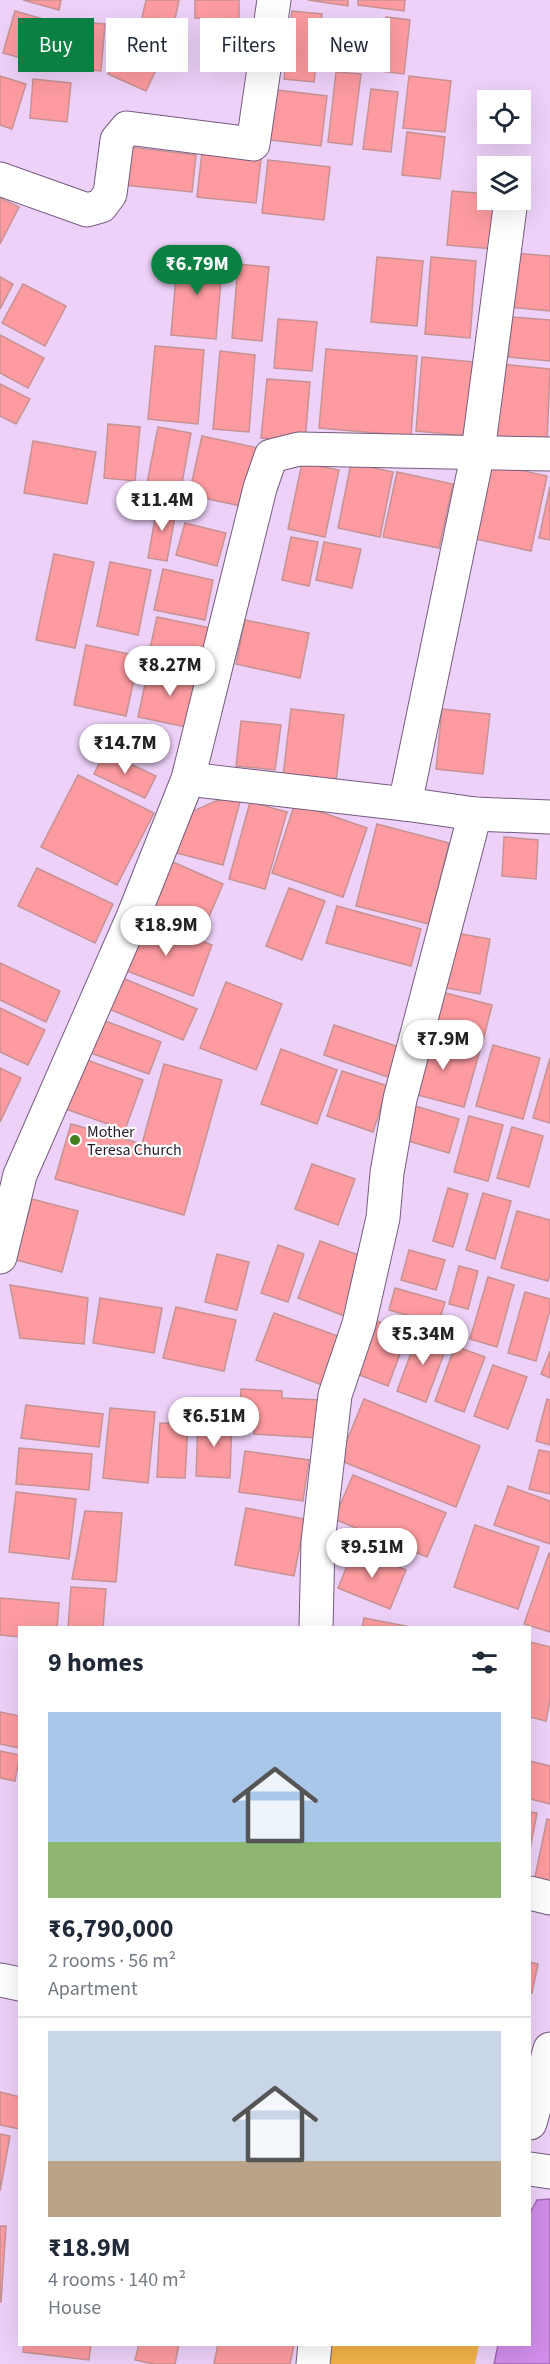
<!DOCTYPE html>
<meta charset="utf-8">
<style>
body{margin:0;font-family:"Source Sans 3",sans-serif;background:#f2f2f3;color:#1f2937;height:100vh;display:flex;flex-direction:column;font-size:22px;white-space:nowrap}
*{box-sizing:border-box;margin:0}
p{font-size:20px;color:#747a83}
.icon{flex:none;width:33px;height:33px;fill:none;stroke:currentColor;stroke-width:2;stroke-linecap:round;stroke-linejoin:round}
.map{position:relative;flex:1;overflow:hidden}
.sheet{position:absolute;left:18px;top:1626px;width:513px;height:720px;display:flex;flex-direction:column;background:#fff;border-radius:0px;box-shadow:0 6px 24px #0002}
.sheet>*{flex:none}
.top-card{position:absolute;left:18px;top:18px;width:514px;height:54px;display:flex;gap:12px}
.controls{position:absolute;left:477px;top:90px;display:grid;gap:12px}
.controls a{display:grid;place-items:center;width:54px;height:54px;border-radius:0px;background:#fff;box-shadow:0 6px 24px #0002;font-size:30px}
.price{position:absolute;translate:-50% -51px;padding:0 14px;border-radius:21px;background:#fff;color:#222;font-size:20px;line-height:39px;filter:drop-shadow(0 2px 3px #0008)}
.price::after{content:'';position:absolute;left:50%;top:36px;width:18px;height:14px;margin-left:-9px;background:inherit;clip-path:polygon(0 0,100% 0,50% 100%)}
.price.on{background:#0b8043;color:#fff}
ul{padding:0;list-style:none}
li{display:grid;align-content:center;gap:12px;height:318px;padding:0 30px}
li+li{border-top:2px solid #e0e1e3}
li span{display:grid;place-items:center;height:186px;border-radius:0px;color:#555}
li>.icon{margin-inline-start:auto}
span .icon{width:108px;height:108px;fill:#fffc;stroke-width:1}
li b{font-size:26px}
h2{display:flex;justify-content:space-between;align-items:center;height:72px;padding:0 30px;font-size:26px}
.pill{padding:0 21px;border-radius:0px;background:#fff;box-shadow:0 6px 24px #0002;font-size:21px;line-height:54px}
.pill.on{background:#0b8043;color:#fff}
.map>svg:first-child{display:block}
.green{fill:#f3b348}
.water{fill:#d18dea;stroke:#9e6bb0;stroke-width:1.5}
.building{fill:#fd9ba0;stroke:#c69293;stroke-width:1.5}
.lines{fill:none;stroke-linecap:round;stroke-linejoin:round}
.minor-casing{stroke:#755b7f;stroke-width:35}
.minor{stroke:#fff;stroke-width:33}
.poi-dot{fill:#42801e;stroke:#fefefe;stroke-width:2}
.labels{text-anchor:middle;stroke-width:4.5;stroke-linejoin:round;paint-order:stroke}
.poi-label{font-size:16px;fill:#261b2a;stroke:#fefefe;text-anchor:start}
</style>
<div class="map">
<svg width="550" height="2364" viewBox="0 0 550 2364">
<rect width="100%" height="100%" fill="#eed1f9"/>
<!-- green -->
<polygon class="green" points="330,2345 479,2345 475,2364 328,2364"/>
<!-- water -->
<polygon class="water" points="550,2199 550,2364 494,2364 498,2345 530,2344 530,2213 537,2200"/>
<!-- building -->
<g class="building">
<polygon points="23,0 61,0 59,10"/>
<polygon points="146,0 179,0 172,34 140,27"/>
<polygon points="195,0 239,0 239,20 195,18"/>
<polygon points="308,0 348,0 348,6"/>
<polygon points="358,0 405,0 404,11 358,5"/>
<polygon points="15,11 47,20 36,62 3,53"/>
<polygon points="292,11 322,14 314,82 284,79"/>
<polygon points="386,17 410,20 404,74 380,71"/>
<polygon points="55,20 105,24 101,71 51,66"/>
<polygon points="127,32 166,49 146,91 108,74"/>
<polygon points="336,72 361,74 352,145 328,142"/>
<polygon points="0,76 26,84 12,129 0,125"/>
<polygon points="409,76 451,81 445,132 403,128"/>
<polygon points="33,79 71,83 67,122 30,118"/>
<polygon points="269,89 327,96 321,146 263,139"/>
<polygon points="371,89 398,92 391,152 363,149"/>
<polygon points="407,132 445,137 440,179 402,175"/>
<polygon points="129,147 196,155 192,192 124,185"/>
<polygon points="202,152 261,159 256,203 197,197"/>
<polygon points="268,160 330,167 324,220 262,213"/>
<polygon points="452,191 488,194 488,200 498,200 494,249 447,245"/>
<polygon points="0,198 19,207 0,244"/>
<polygon points="178,253 223,257 216,339 171,335"/>
<polygon points="514,253 550,256 550,311 509,307"/>
<polygon points="377,257 423,261 417,326 371,322"/>
<polygon points="431,257 476,261 470,338 425,334"/>
<polygon points="238,264 269,267 262,341 232,338"/>
<polygon points="0,277 13,284 0,309"/>
<polygon points="23,284 66,306 45,346 2,323"/>
<polygon points="512,317 550,320 550,361 508,357"/>
<polygon points="278,319 317,322 312,371 274,368"/>
<polygon points="0,335 44,358 28,388 0,373"/>
<polygon points="155,346 204,350 198,424 148,419"/>
<polygon points="326,349 417,356 411,436 319,428"/>
<polygon points="220,351 255,355 249,432 213,429"/>
<polygon points="422,357 473,362 466,436 416,431"/>
<polygon points="500,364 550,369 547,443 494,439"/>
<polygon points="267,379 310,382 305,442 261,438"/>
<polygon points="0,384 30,399 16,424 0,416"/>
<polygon points="108,424 140,427 135,481 104,478"/>
<polygon points="158,427 191,433 181,489 147,483"/>
<polygon points="202,436 258,448 246,507 189,495"/>
<polygon points="33,441 96,452 87,504 24,493"/>
<polygon points="302,463 339,470 325,537 288,529"/>
<polygon points="351,463 393,472 380,537 338,528"/>
<polygon points="492,464 547,476 531,551 476,539"/>
<polygon points="397,472 453,484 439,548 383,537"/>
<polygon points="550,487 550,540 539,538"/>
<polygon points="158,502 177,505 167,561 148,558"/>
<polygon points="185,523 226,533 217,566 176,555"/>
<polygon points="291,537 318,542 309,586 282,580"/>
<polygon points="324,542 361,549 352,588 316,580"/>
<polygon points="54,554 94,562 75,648 36,640"/>
<polygon points="110,562 151,570 138,635 97,626"/>
<polygon points="163,569 213,580 205,620 154,610"/>
<polygon points="157,617 211,628 202,669 148,658"/>
<polygon points="245,620 309,633 300,678 236,664"/>
<polygon points="86,645 139,656 126,716 74,705"/>
<polygon points="149,666 201,677 191,728 138,717"/>
<polygon points="291,709 344,715 336,782 283,776"/>
<polygon points="442,709 490,714 483,774 436,769"/>
<polygon points="241,721 281,725 275,770 236,766"/>
<polygon points="105,752 156,776 145,798 94,774"/>
<polygon points="78,775 154,813 117,885 41,847"/>
<polygon points="241,798 223,865 169,851 191,812 216,801"/>
<polygon points="250,802 287,812 265,889 229,879"/>
<polygon points="295,803 367,828 343,897 272,873"/>
<polygon points="377,824 449,843 429,924 356,906"/>
<polygon points="504,837 538,840 536,879 502,876"/>
<polygon points="166,859 223,884 202,933 145,909"/>
<polygon points="37,868 113,904 95,943 18,906"/>
<polygon points="289,888 325,901 302,960 266,946"/>
<polygon points="337,906 421,929 411,966 326,943"/>
<polygon points="138,918 212,945 193,996 119,968"/>
<polygon points="456,933 490,939 480,994 446,988"/>
<polygon points="0,963 60,991 46,1022 0,1000"/>
<polygon points="120,977 197,1009 183,1040 107,1008"/>
<polygon points="226,982 282,1004 256,1070 200,1048"/>
<polygon points="438,991 492,1005 482,1045 428,1032"/>
<polygon points="0,1008 45,1030 28,1065 0,1052"/>
<polygon points="100,1019 161,1042 149,1074 88,1052"/>
<polygon points="334,1025 399,1047 388,1077 324,1055"/>
<polygon points="422,1034 480,1050 464,1107 406,1092"/>
<polygon points="493,1045 540,1058 523,1119 476,1106"/>
<polygon points="281,1049 337,1070 317,1124 261,1104"/>
<polygon points="81,1058 143,1080 125,1130 63,1108"/>
<polygon points="550,1058 550,1123 533,1118"/>
<polygon points="164,1064 222,1080 184,1215 55,1179 71,1124 142,1144"/>
<polygon points="0,1068 21,1078 0,1122"/>
<polygon points="342,1071 388,1086 373,1132 327,1116"/>
<polygon points="415,1106 459,1119 449,1153 405,1140"/>
<polygon points="469,1116 503,1125 488,1181 454,1172"/>
<polygon points="512,1127 543,1136 529,1187 497,1178"/>
<polygon points="312,1164 355,1179 338,1225 295,1209"/>
<polygon points="448,1188 468,1194 453,1247 433,1241"/>
<polygon points="483,1193 511,1201 495,1259 466,1250"/>
<polygon points="32,1199 78,1211 62,1272 16,1260"/>
<polygon points="517,1211 550,1220 550,1273 548,1281 501,1268"/>
<polygon points="320,1241 369,1259 347,1317 298,1298"/>
<polygon points="278,1245 304,1254 288,1302 261,1293"/>
<polygon points="409,1250 445,1260 436,1290 401,1280"/>
<polygon points="217,1254 249,1262 237,1310 205,1302"/>
<polygon points="459,1266 478,1271 468,1309 449,1304"/>
<polygon points="488,1277 514,1285 497,1347 470,1339"/>
<polygon points="10,1285 88,1298 84,1344 20,1338"/>
<polygon points="395,1288 445,1302 438,1324 389,1310"/>
<polygon points="525,1292 550,1299 550,1310 536,1361 508,1353"/>
<polygon points="100,1298 162,1308 154,1353 93,1343"/>
<polygon points="176,1307 236,1320 224,1371 163,1358"/>
<polygon points="274,1313 343,1338 325,1386 256,1360"/>
<polygon points="377,1321 408,1333 388,1386 357,1374"/>
<polygon points="420,1329 449,1340 426,1402 397,1391"/>
<polygon points="455,1346 485,1357 464,1412 435,1401"/>
<polygon points="550,1351 550,1378 541,1374"/>
<polygon points="493,1365 527,1377 508,1429 474,1416"/>
<polygon points="241,1389 282,1391 282,1398 319,1400 317,1438 254,1434 255,1414 240,1413"/>
<polygon points="364,1399 480,1446 456,1507 339,1460"/>
<polygon points="547,1399 550,1400 550,1445 536,1441"/>
<polygon points="26,1405 103,1414 99,1447 21,1438"/>
<polygon points="110,1408 155,1412 148,1483 103,1478"/>
<polygon points="198,1418 232,1420 230,1478 196,1476"/>
<polygon points="160,1423 188,1424 185,1478 157,1477"/>
<polygon points="19,1448 92,1454 89,1490 16,1484"/>
<polygon points="539,1450 550,1452 550,1494 529,1489"/>
<polygon points="245,1451 309,1460 303,1501 239,1492"/>
<polygon points="353,1475 446,1513 427,1557 334,1519"/>
<polygon points="508,1486 550,1501 550,1544 494,1525"/>
<polygon points="16,1492 76,1499 69,1559 9,1552"/>
<polygon points="246,1508 305,1519 294,1576 235,1565"/>
<polygon points="85,1511 122,1513 116,1582 72,1579"/>
<polygon points="475,1525 539,1547 518,1609 454,1587"/>
<polygon points="354,1549 406,1570 390,1609 338,1588"/>
<polygon points="549,1553 550,1554 550,1632 524,1624"/>
<polygon points="71,1587 106,1589 103,1628 68,1628"/>
<polygon points="0,1598 59,1603 57,1628 20,1628 20,1637 0,1635"/>
<polygon points="364,1618 416,1628 362,1628"/>
<polygon points="530,1642 550,1647 550,1700 546,1721 530,1717"/>
<polygon points="0,1712 20,1716 20,1748 0,1744"/>
<polygon points="0,1751 20,1755 15,1781 0,1778"/>
<polygon points="530,1761 550,1766 550,1804 530,1799"/>
<polygon points="530,1812 537,1813 530,1849"/>
<polygon points="547,1819 550,1820 550,1886 534,1882"/>
<polygon points="530,1962 538,1964 532,1993 530,1993"/>
<polygon points="0,2092 20,2097 20,2129 0,2125"/>
<polygon points="0,2134 10,2136 0,2191"/>
<polygon points="0,2226 6,2226 1,2302 0,2302"/>
<polygon points="24,2344 91,2344 89,2360 23,2352"/>
<polygon points="139,2344 179,2344 175,2364 154,2364 135,2360"/>
<polygon points="218,2344 292,2344 294,2345 290,2364 214,2364"/>
</g>
<g class="lines">
<!-- minor casing -->
<g class="minor-casing">
<g id="minor">
<polyline points="0,179 87,210 101,206 110,194 117,140 127,128 253,144 274,0"/>
<polyline points="188,779 260,488 271,456 299,449 550,454"/>
<polyline points="405,804 478,452 511,200"/>
<polyline points="0,1257 20,1175 133,917 188,779 405,804 475,814 550,817"/>
<polyline points="316,1628 318,1542 335,1395 359,1324 383,1218 387,1173 400,1099 475,814"/>
<polyline points="530,1893 550,1898"/>
<polyline points="0,1980 20,1984"/>
<polyline points="530,2123 550,2049"/>
<polyline points="530,2169 550,2172"/>
<polyline points="313,2364 315,2344"/>
</g>
</g>
<!-- minor -->
<use href="#minor" class="minor"/>
</g>
<!-- markers -->
<circle class="poi-dot" cx="75" cy="1140" r="6"/>
<g class="labels">
<!-- poi labels -->
<g class="poi-label">
<text x="87" y="1137">Mother<tspan x="87" dy="18">Teresa Church</tspan></text>
</g>
</g>
</svg>
<div class="controls">
<a><svg class="icon" aria-label="locate" viewBox="0 0 24 24"><circle cx="12" cy="12" r="6"/><path d="M12 2v4M12 18v4M2 12h4M18 12h4"/></svg></a>
<a><svg class="icon" aria-label="layers" viewBox="0 0 24 24"><path d="M12 4l9 5-9 5-9-5zM3 14l9 5 9-5"/></svg></a>
</div>
<b class="price on" style="left:197px;top:296px">₹6.79M</b>
<b class="price" style="left:162px;top:532px">₹11.4M</b>
<b class="price" style="left:170px;top:697px">₹8.27M</b>
<b class="price" style="left:125px;top:775px">₹14.7M</b>
<b class="price" style="left:166px;top:957px">₹18.9M</b>
<b class="price" style="left:443px;top:1071px">₹7.9M</b>
<b class="price" style="left:423px;top:1366px">₹5.34M</b>
<b class="price" style="left:214px;top:1448px">₹6.51M</b>
<b class="price" style="left:372px;top:1579px">₹9.51M</b>
<div class="top-card">
<a class="pill on">Buy</a>
<a class="pill">Rent</a>
<a class="pill">Filters</a>
<a class="pill">New</a>
</div>
<section class="sheet">
<h2>9 homes<svg class="icon" aria-label="filters" viewBox="0 0 24 24"><path d="M4 7h16M4 17h16"/><circle cx="9" cy="7" r="2"/><circle cx="15" cy="17" r="2"/></svg></h2>
<ul>
<li><span style="background:linear-gradient(#a9c7e8 70%,#8fb573 0)"><svg class="icon" aria-label="home" viewBox="0 0 24 24"><path d="M3 11l9-7 9 7M6 9v11h12V9"/></svg></span><div><b>₹6,790,000</b><p>2 rooms · 56 m²</p><p>Apartment</p></div></li>
<li><span style="background:linear-gradient(#c9d6e8 70%,#b9a48a 0)"><svg class="icon" aria-label="home" viewBox="0 0 24 24"><path d="M3 11l9-7 9 7M6 9v11h12V9"/></svg></span><div><b>₹18.9M</b><p>4 rooms · 140 m²</p><p>House</p></div></li>
</ul>
</section>
</div>
